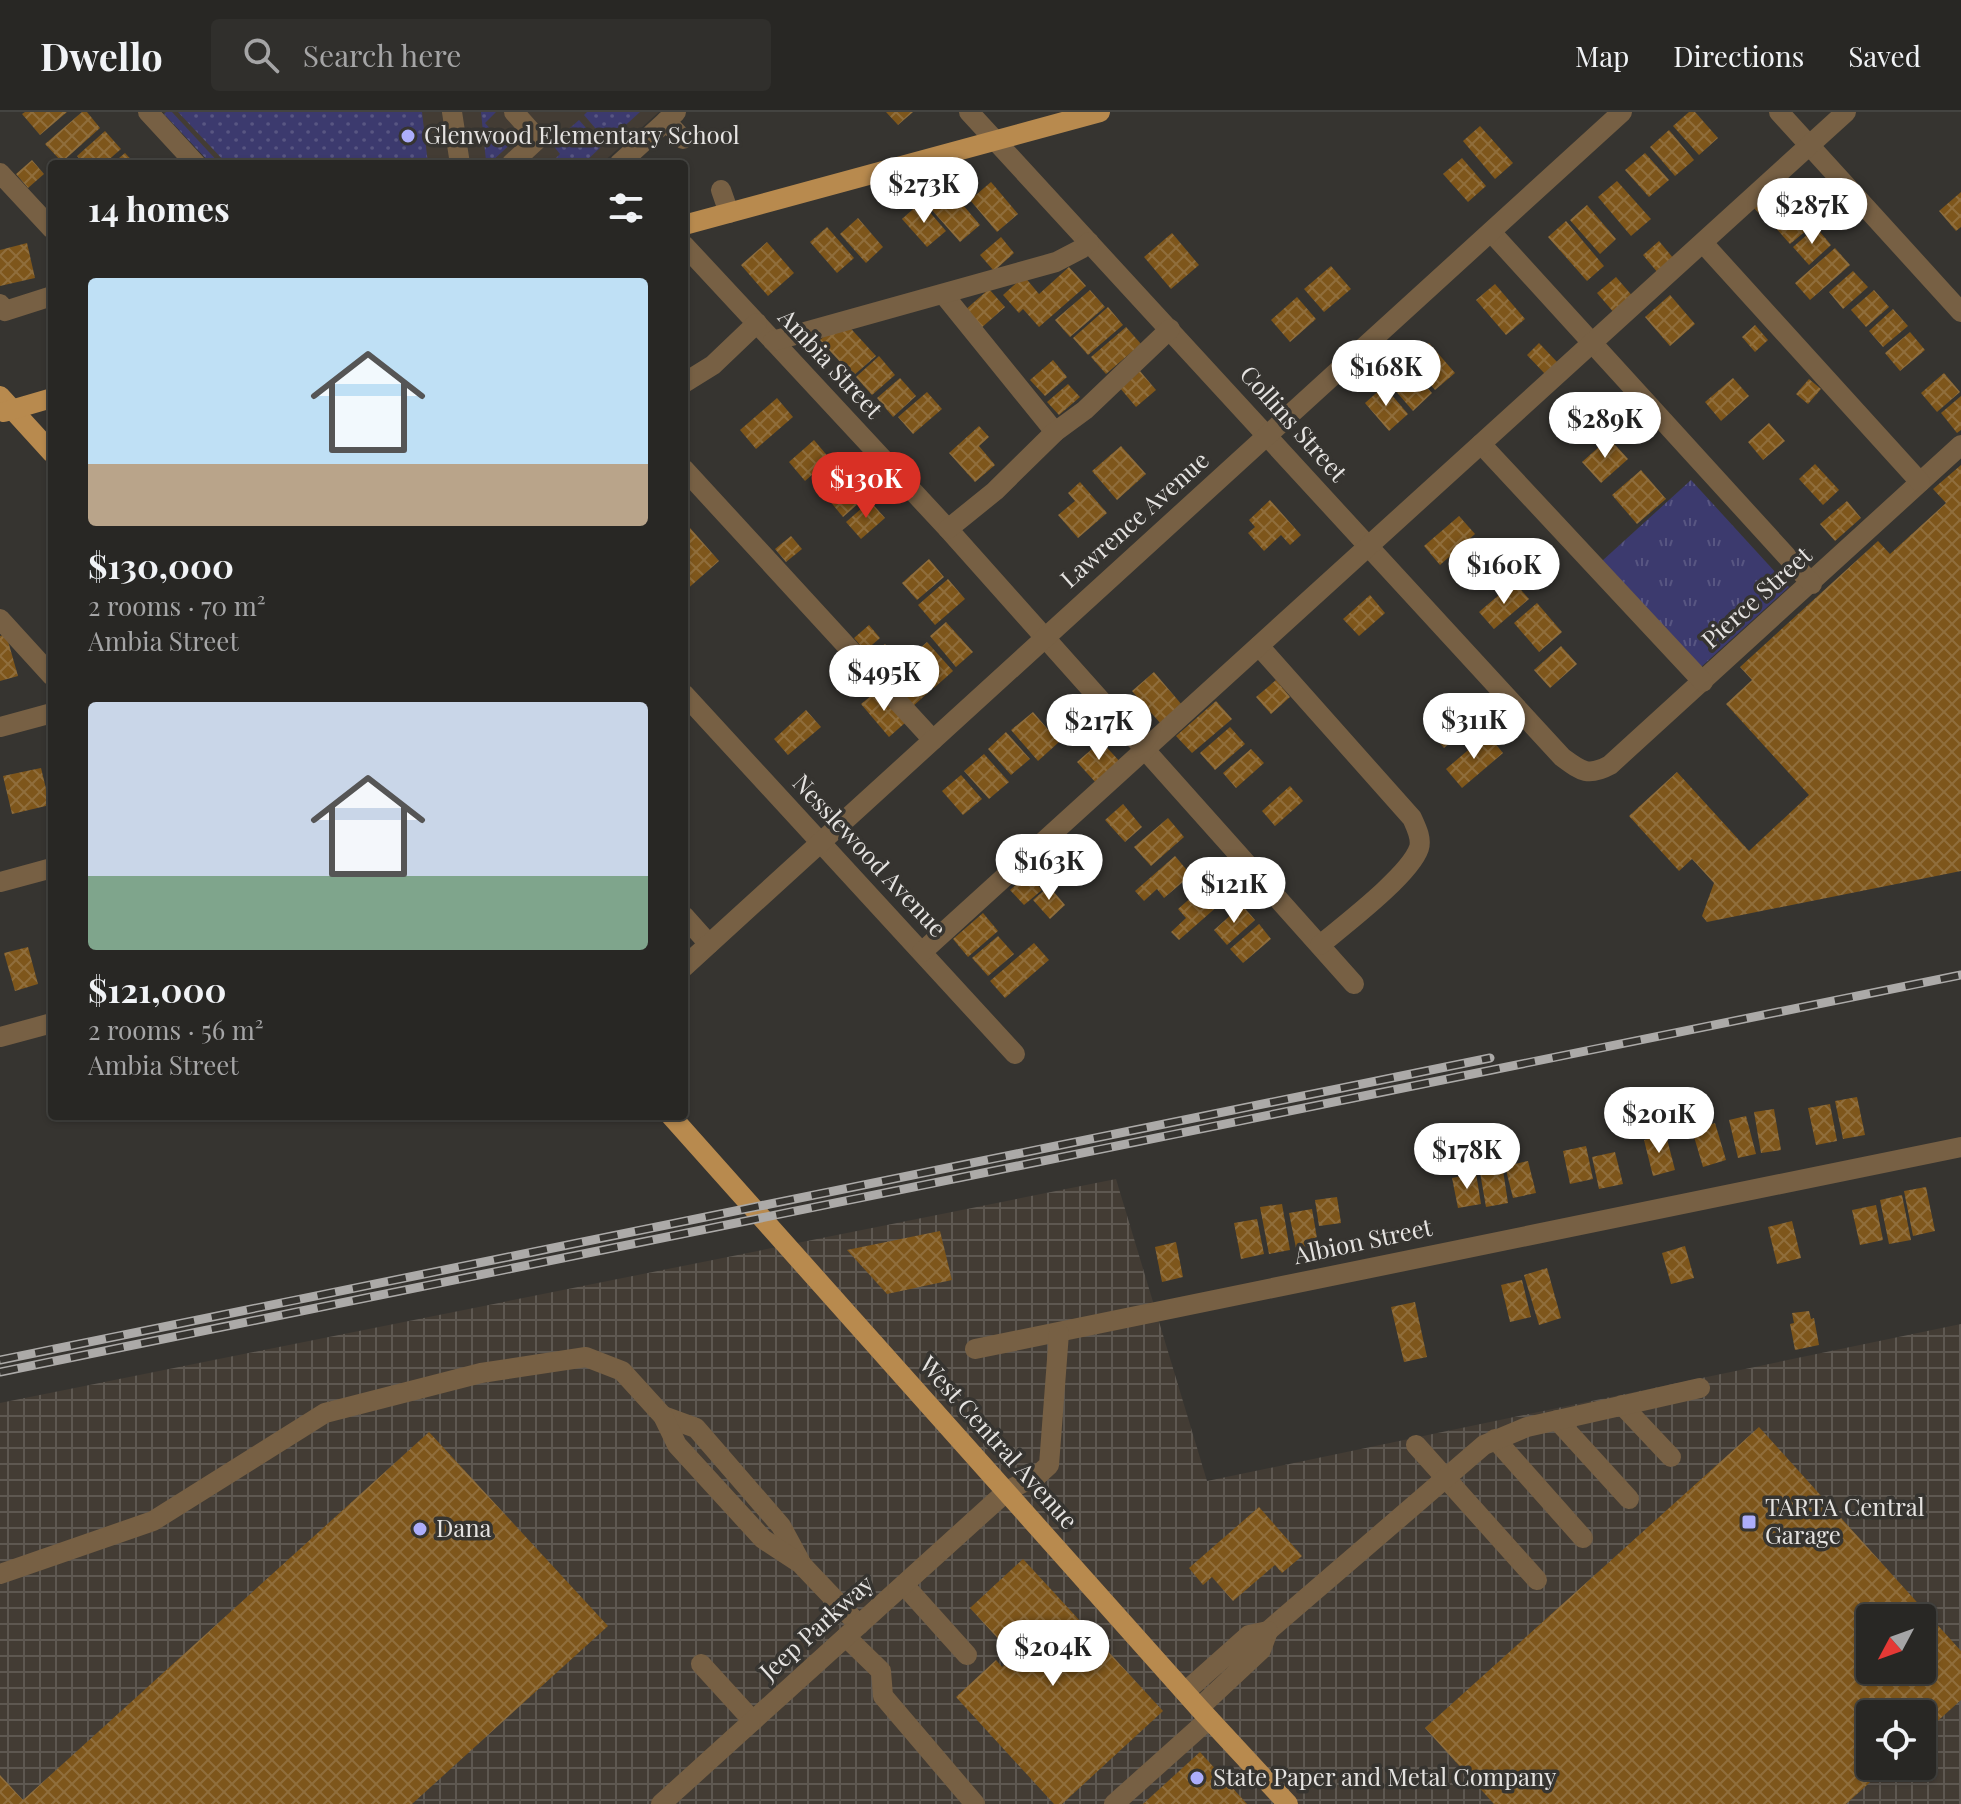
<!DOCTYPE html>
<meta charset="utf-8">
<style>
body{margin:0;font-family:"Playfair Display",serif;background:#302f2c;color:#f1f3f6;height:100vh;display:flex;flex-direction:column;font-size:30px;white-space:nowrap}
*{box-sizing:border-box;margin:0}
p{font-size:26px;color:#a5a5a6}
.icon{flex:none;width:44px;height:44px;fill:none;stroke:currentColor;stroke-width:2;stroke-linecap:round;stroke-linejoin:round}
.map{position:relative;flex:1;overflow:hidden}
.sheet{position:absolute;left:48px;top:48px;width:640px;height:960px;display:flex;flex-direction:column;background:#282724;border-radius:8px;box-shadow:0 2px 6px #0004,0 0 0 2px #444441}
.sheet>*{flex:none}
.needle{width:52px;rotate:229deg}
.controls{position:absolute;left:1856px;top:1492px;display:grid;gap:16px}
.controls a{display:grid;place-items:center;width:80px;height:80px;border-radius:8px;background:#282724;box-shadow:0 2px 6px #0004,0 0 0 2px #444441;font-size:40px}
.price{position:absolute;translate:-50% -68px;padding:0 18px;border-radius:28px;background:#fff;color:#222;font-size:26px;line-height:52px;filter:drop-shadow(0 2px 4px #0008)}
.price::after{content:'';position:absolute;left:50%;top:48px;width:24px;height:18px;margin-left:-12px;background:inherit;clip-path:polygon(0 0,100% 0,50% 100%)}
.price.on{background:#d93025;color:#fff}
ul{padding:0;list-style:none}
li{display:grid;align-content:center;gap:16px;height:424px;padding:0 40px}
li span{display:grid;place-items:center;height:248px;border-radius:8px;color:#555}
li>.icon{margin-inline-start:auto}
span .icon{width:144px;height:144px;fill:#fffc;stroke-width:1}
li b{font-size:34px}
h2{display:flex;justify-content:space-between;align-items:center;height:96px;padding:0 40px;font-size:34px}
header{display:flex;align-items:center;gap:48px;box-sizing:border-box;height:112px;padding:0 40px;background:#282724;border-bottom:2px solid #444441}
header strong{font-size:38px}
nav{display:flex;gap:44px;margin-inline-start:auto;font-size:28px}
.search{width:560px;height:72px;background:#302f2c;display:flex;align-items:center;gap:20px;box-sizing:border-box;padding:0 28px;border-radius:8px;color:#a5a5a6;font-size:30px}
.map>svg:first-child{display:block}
.built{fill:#433c34}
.industrial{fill:url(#industrial-grid);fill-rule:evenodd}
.grass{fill:url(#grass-dots)}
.park{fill:url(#park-tufts)}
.building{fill:url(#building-cross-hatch);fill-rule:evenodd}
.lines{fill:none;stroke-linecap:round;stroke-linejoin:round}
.minor{stroke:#776044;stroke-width:20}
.major{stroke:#b88a4e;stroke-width:20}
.rail-casing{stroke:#acaaa8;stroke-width:9}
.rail{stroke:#363430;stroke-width:6;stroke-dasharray:18;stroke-linecap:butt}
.poi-dot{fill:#adaefb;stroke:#363430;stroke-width:3}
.labels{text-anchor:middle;stroke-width:7;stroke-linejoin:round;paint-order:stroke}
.poi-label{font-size:24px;fill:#e5e3e1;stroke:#363430;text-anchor:start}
.street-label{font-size:24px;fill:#e5e3e1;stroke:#363430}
</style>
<header>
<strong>Dwello</strong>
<div class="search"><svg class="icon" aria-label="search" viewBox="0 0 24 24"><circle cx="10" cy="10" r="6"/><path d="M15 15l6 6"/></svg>Search here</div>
<nav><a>Map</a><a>Directions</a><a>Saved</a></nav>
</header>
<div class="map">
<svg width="1961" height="1692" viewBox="0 0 1961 1692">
<defs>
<pattern id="industrial-grid" width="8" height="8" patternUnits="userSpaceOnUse" patternTransform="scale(2)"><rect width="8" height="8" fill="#433c34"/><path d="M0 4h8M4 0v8" fill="none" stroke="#5e5851"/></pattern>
<pattern id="grass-dots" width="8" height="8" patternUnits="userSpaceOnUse" patternTransform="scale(2)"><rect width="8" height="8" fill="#3c3a6e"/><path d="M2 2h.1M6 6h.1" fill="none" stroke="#585682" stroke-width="1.8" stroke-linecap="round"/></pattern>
<pattern id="park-tufts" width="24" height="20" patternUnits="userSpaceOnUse" patternTransform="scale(2)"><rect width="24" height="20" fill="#3c3a6e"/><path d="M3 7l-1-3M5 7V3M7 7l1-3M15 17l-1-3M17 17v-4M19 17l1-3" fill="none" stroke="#585682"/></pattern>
<pattern id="building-cross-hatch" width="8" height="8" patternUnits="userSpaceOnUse" patternTransform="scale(2)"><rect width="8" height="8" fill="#7e561b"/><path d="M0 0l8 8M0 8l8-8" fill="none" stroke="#906e3c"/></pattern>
</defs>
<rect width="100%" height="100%" fill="#363430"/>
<!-- built -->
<polygon class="built" points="163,0 659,0 601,52 211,52"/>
<!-- industrial -->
<path class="industrial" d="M1116 1067 1207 1369 1961 1212V1692H0V1291ZM1870 1506H1922V1558H1870ZM1870 1602H1922V1654H1870Z"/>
<!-- grass -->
<g class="grass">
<polygon points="166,0 172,0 220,52 211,52 164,2"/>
<polygon points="178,0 422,0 428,52 227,52"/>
<polygon points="481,0 496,0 485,11 502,30 514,21 518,25 489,52 471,52 486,49"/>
<polygon points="587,0 640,0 607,30 584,3"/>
<polygon points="579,8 602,34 583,52 550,52 560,42 552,32"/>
</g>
<!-- park -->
<polygon class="park" points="1691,368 1789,475 1700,556 1602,449"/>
<!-- building -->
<g class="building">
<polygon points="25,0 67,0 40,23 22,2"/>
<polygon points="82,0 87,0 100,16 62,50 45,32"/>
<polygon points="886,0 913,0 898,13"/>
<polygon points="1689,0 1695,0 1718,26 1699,43 1673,14"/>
<polygon points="1480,14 1513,51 1495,67 1463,29"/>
<polygon points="1669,18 1694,48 1675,64 1650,35"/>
<polygon points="105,19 121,37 104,52 84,52 77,44"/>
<polygon points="125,41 135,52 112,52"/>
<polygon points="1645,41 1669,68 1649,85 1625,58"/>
<polygon points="1462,46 1486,74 1468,90 1443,62"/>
<polygon points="32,48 44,62 28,76 16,62"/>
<polygon points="1617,69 1651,107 1631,124 1598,85"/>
<polygon points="991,70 1018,102 997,120 970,88"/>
<polygon points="1777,77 1792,94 1770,114 1754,96"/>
<polygon points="952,80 980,113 960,130 931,97"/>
<polygon points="1961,80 1961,115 1956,119 1939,99"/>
<polygon points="921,90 946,119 927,135 902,107"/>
<polygon points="1587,93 1616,127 1600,142 1570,108"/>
<polygon points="1797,95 1813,113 1790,132 1774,114"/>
<polygon points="858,106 883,135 866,151 840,122"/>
<polygon points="1566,109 1604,154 1587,169 1548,125"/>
<polygon points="827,115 854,146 837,161 810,130"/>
<polygon points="1816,115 1831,133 1809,153 1793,135"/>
<polygon points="1172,121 1199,153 1171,177 1144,145"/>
<polygon points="1001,125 1014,141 994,159 980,143"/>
<polygon points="1659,129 1674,147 1658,161 1643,143"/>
<polygon points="767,130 794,161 768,184 741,153"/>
<polygon points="27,131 35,166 0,174 0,138"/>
<polygon points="1835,136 1850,153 1810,188 1795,171"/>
<polygon points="1331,154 1351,177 1324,200 1304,177"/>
<polygon points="1069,155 1086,174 1039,215 1023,197 1019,201 1003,183 1024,164 1039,182"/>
<polygon points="1853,159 1868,175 1843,197 1829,180"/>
<polygon points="1616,165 1635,187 1616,203 1597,181"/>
<polygon points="1495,172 1525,207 1506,223 1476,188"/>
<polygon points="989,177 1005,195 980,217 964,199"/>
<polygon points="1090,178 1105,195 1070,225 1055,208"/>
<polygon points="1874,178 1889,195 1866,215 1851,198"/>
<polygon points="1670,183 1695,212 1670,234 1645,205"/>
<polygon points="1297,185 1316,207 1290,230 1271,208"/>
<polygon points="1108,195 1123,213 1088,243 1073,226"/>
<polygon points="1893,197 1908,214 1883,235 1869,219"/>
<polygon points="843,208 876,244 853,264 820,228"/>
<polygon points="1755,213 1768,228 1755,240 1742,225"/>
<polygon points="1126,215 1141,232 1106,262 1091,245"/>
<polygon points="1910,220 1925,238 1900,259 1885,241"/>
<polygon points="1429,231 1455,261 1435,278 1409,248"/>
<polygon points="1539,231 1559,252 1546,263 1527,243"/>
<polygon points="879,244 895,263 872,283 856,265"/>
<polygon points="1053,248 1067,265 1045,284 1030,268"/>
<polygon points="1406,252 1432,281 1413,299 1387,269"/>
<polygon points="1140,259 1156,278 1136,295 1120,276"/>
<polygon points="1944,261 1960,280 1937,300 1921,281"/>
<polygon points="900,266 916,284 893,305 877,286"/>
<polygon points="1733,266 1749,284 1721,309 1705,290"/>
<polygon points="1809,267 1821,277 1808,292 1796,282"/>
<polygon points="1068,272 1080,285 1059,303 1047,290"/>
<polygon points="1384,274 1408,302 1389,319 1365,291"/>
<polygon points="927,280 942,297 913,322 898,305"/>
<polygon points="1961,284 1961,318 1957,321 1941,301"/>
<polygon points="777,286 793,305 756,337 740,318"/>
<polygon points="1769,311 1785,329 1763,348 1748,330"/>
<polygon points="979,314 989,325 979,334 995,353 975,370 949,341"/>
<polygon points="1609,326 1628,347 1601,371 1582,350"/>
<polygon points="814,328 830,347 805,369 789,350"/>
<polygon points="1121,334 1146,362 1117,388 1092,359"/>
<polygon points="1815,352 1839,378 1823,393 1799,367"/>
<polygon points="1961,353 1961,759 1707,810 1702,804 1714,771 1692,747 1679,759 1629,704 1677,660 1749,739 1809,683 1726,592 1752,568 1740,555 1878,429 1890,442 1946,391 1933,377"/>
<polygon points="1641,358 1666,387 1637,412 1612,383"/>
<polygon points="852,367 867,384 843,405 829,388"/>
<polygon points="1080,370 1107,401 1078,426 1058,403 1075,389 1068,381"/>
<polygon points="1270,388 1301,423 1290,433 1281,423 1264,439 1248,421 1255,415 1249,408"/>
<polygon points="870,389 885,406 861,427 846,410"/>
<polygon points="1847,389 1861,406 1835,429 1820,412"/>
<polygon points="1459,404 1475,422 1440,453 1424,434"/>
<polygon points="684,409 719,449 684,480"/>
<polygon points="791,424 802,437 786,450 775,437"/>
<polygon points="929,447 944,465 917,488 902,471"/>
<polygon points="948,467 965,487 935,513 918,493"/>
<polygon points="1514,470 1529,487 1494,517 1479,500"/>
<polygon points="1370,483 1385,501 1359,524 1343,507"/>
<polygon points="1537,491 1562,520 1539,540 1514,511"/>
<polygon points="946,510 973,540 956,555 930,524"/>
<polygon points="869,513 880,526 865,539 854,526"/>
<polygon points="6,522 18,564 0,569 0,524"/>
<polygon points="927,530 953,559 934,576 909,546"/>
<polygon points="885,532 898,546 884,559 871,544"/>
<polygon points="1561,534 1577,552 1550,576 1534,558"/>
<polygon points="906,552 930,579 912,595 888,567"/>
<polygon points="1154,560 1182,593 1161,612 1132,579"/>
<polygon points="1276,568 1290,585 1271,602 1256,585"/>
<polygon points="878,578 906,610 889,625 861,592"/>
<polygon points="1463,586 1480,605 1444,636 1428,617"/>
<polygon points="1216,589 1232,607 1192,641 1176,624"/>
<polygon points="806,598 821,615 788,643 774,627"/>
<polygon points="1033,600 1059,630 1038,649 1011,618"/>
<polygon points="1230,615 1245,632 1215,658 1200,641"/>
<polygon points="1006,620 1030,647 1011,663 988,637"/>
<polygon points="1487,622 1503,641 1462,676 1446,657"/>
<polygon points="1101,629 1121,651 1097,672 1077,650"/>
<polygon points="1251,637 1264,651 1236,676 1223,661"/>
<polygon points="984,642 1009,670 989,687 964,659"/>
<polygon points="41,656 50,693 12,702 3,664"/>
<polygon points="961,663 982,687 963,703 942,679"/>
<polygon points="1290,674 1303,689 1275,714 1262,699"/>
<polygon points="1123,692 1142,715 1125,730 1105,708"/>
<polygon points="1168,706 1184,725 1151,754 1134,735"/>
<polygon points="1175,744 1191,763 1164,786 1157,777 1144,789 1135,779"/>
<polygon points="1028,762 1042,778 1024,793 1010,778"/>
<polygon points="1049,774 1065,793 1050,807 1033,788"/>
<polygon points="1203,775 1219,793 1179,828 1171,820 1186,806 1178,797"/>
<polygon points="1242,793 1255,808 1227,833 1214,818"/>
<polygon points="983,801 998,819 968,845 953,827"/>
<polygon points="1259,812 1271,827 1243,851 1230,837"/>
<polygon points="998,824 1014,842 988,864 972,846"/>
<polygon points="1034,831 1049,848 1005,886 990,869"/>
<polygon points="28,835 38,872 15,879 4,841"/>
<polygon points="1857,985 1865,1023 1843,1027 1835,989"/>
<polygon points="1830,992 1837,1029 1816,1033 1808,996"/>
<polygon points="1774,997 1781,1038 1761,1041 1754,1000"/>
<polygon points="1746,1004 1756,1042 1738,1046 1729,1008"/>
<polygon points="1715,1011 1726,1048 1703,1055 1692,1018"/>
<polygon points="1666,1023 1675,1058 1653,1064 1644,1028"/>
<polygon points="1586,1034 1593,1067 1570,1072 1563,1039"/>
<polygon points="1615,1040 1623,1072 1599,1077 1592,1045"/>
<polygon points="1501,1045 1508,1091 1486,1095 1478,1049"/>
<polygon points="1528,1049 1536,1081 1513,1086 1505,1054"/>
<polygon points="1476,1061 1481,1092 1458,1096 1452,1066"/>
<polygon points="1926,1075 1935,1119 1913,1124 1904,1079"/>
<polygon points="1902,1083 1911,1128 1889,1132 1880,1088"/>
<polygon points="1337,1085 1341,1111 1319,1114 1315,1088"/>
<polygon points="1282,1092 1290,1138 1269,1142 1260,1095"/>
<polygon points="1876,1093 1883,1128 1860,1133 1852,1098"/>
<polygon points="1312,1097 1318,1132 1296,1136 1289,1101"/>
<polygon points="1257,1107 1264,1142 1241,1147 1234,1111"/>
<polygon points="1792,1109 1801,1146 1777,1152 1768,1115"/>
<polygon points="940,1119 952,1168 887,1182 847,1138"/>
<polygon points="1176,1130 1183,1165 1162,1170 1155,1135"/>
<polygon points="1685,1134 1694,1166 1671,1172 1662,1141"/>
<polygon points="1547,1156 1561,1206 1539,1213 1524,1163"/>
<polygon points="1522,1168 1531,1205 1510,1210 1501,1173"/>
<polygon points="1415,1190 1427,1245 1404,1250 1391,1195"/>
<polygon points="1809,1199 1811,1207 1814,1206 1819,1233 1795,1238 1790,1212 1794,1211 1792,1201"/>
<path d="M1759 1315 1961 1539V1588L1922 1623V1602H1870V1654H1888L1846 1692H1494L1425 1616ZM1870 1506H1922V1558H1870Z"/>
<polygon points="429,1320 608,1514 412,1692 0,1692 0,1663 23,1688"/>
<polygon points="1259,1395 1302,1444 1282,1461 1275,1453 1233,1489 1212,1465 1203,1473 1189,1456"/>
<polygon points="1023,1447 1163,1599 1062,1692 1054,1692 956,1585 996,1548 1002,1555 1014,1544 970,1496"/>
<polygon points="1200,1640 1247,1692 1143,1692"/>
</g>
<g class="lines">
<!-- minor -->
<g class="minor">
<polyline points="148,0 196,52"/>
<polyline points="452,0 460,52"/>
<path d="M969 0 1562 645C1581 659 1588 665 1610 653L1961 333"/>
<polyline points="1779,0 1961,200"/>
<polyline points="666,9 683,27"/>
<polyline points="511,52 538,27 514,0"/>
<polyline points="619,52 676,0"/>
<polyline points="0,61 52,117"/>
<polyline points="721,78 729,101"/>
<polyline points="1491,120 1812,472"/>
<polyline points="1703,131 1920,370"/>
<polyline points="684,133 948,417 1354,872"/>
<polyline points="944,183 1055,320"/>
<polyline points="0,192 5,199 52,184"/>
<polyline points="773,229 1056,150 1081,137 1089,130"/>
<polyline points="684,271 713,253 757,211"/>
<polyline points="1481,332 1703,570"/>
<polyline points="684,357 933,628"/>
<polyline points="948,417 995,379 1055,320 1085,298 1170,217"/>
<polyline points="0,507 52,564"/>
<path d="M1259 534 1412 706C1416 715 1422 726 1419 736 1410 763 1344 813 1320 833"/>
<polyline points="684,582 1015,942"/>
<polyline points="0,615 52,601"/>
<polyline points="0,770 52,756"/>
<polyline points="684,804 709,832"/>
<polyline points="922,840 1846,0"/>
<polyline points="684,855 1622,0"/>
<polyline points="0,925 52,911"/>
<polyline points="975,1237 1961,1035"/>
<polyline points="1622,1293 1671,1345"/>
<polyline points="663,1304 696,1316 781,1414 800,1449"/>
<polyline points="1557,1308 1629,1387"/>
<polyline points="1495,1327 1583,1426"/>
<polyline points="1416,1333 1537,1468"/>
<polyline points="0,1462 153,1409 325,1301 481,1261 586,1245 622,1259 663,1304 677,1333 763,1427 801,1452 859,1513"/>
<polyline points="904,1473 967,1543"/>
<polyline points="1268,1519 1484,1333 1527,1315 1700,1276"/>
<polyline points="846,1525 881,1559 883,1584 975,1692"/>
<polyline points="701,1552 753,1609"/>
<polyline points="1185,1580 1249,1523 1268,1519 1261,1538 1199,1596"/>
<polyline points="661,1692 1007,1379 1038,1363 1049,1353 1059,1221"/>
<polyline points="1114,1692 1209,1607"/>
</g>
<!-- major -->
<g class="major">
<polyline points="684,113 1100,0"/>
<polyline points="0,284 52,341"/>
<polyline points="4,300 52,286"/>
<polyline points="671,1004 1199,1596 1288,1692"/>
</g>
<!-- rail casing -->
<g class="rail-casing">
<g id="rail">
<polyline points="0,1248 1490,946"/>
<polyline points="0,1260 1961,863"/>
</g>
</g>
<!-- rail -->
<use href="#rail" class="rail"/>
</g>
<!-- markers -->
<g class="poi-dot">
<circle cx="408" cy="24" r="8"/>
<rect x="1741" y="1402" width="16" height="16" rx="4"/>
<circle cx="420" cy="1417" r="8"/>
<circle cx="1197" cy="1666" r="8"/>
</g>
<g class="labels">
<!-- poi labels -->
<g class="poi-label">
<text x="424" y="32">Glenwood Elementary School</text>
<text x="1765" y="1404">TARTA Central<tspan x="1765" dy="28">Garage</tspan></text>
<text x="436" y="1425">Dana</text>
<text x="1213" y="1674">State Paper and Metal Company</text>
</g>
<!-- street labels -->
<g class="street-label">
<text transform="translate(830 252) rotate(47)" y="8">Ambia Street</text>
<text transform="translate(1293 312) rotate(48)" y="8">Collins Street</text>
<text transform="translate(1135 408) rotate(-42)" y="8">Lawrence Avenue</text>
<text transform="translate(1757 486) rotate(-42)" y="8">Pierce Street</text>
<text transform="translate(869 744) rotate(47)" y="8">Nesslewood Avenue</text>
<text transform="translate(1363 1130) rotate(-12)" y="8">Albion Street</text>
<text transform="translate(998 1331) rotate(48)" y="8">West Central Avenue</text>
<text transform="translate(817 1516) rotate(-42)" y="8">Jeep Parkway</text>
</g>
</g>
</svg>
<div class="controls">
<a><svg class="needle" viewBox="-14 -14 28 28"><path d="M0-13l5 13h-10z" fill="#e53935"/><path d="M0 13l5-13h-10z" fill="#a5a5a6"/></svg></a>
<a><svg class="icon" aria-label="locate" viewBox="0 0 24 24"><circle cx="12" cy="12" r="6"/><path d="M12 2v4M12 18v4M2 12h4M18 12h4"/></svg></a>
</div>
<b class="price" style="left:924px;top:113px">$273K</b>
<b class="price" style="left:1812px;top:134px">$287K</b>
<b class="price" style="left:1386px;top:296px">$168K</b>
<b class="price" style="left:1605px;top:348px">$289K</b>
<b class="price on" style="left:866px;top:408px">$130K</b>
<b class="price" style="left:1504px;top:494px">$160K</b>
<b class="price" style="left:884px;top:601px">$495K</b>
<b class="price" style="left:1474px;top:649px">$311K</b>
<b class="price" style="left:1099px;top:650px">$217K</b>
<b class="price" style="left:1049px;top:790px">$163K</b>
<b class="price" style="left:1234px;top:813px">$121K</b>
<b class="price" style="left:1659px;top:1043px">$201K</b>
<b class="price" style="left:1467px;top:1079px">$178K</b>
<b class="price" style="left:1053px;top:1576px">$204K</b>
<section class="sheet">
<h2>14 homes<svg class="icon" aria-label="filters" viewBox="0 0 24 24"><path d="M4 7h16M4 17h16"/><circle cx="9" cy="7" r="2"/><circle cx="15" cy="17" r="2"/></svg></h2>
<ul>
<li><span style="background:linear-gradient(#bfe0f5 75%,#b9a48a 0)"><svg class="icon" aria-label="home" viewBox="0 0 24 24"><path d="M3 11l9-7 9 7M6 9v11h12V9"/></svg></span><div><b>$130,000</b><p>2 rooms · 70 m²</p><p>Ambia Street</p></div></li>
<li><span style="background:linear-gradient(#c9d6e8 70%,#7fa58c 0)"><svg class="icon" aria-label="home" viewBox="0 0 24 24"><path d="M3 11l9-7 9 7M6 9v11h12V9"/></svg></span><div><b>$121,000</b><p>2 rooms · 56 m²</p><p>Ambia Street</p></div></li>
</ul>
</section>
</div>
